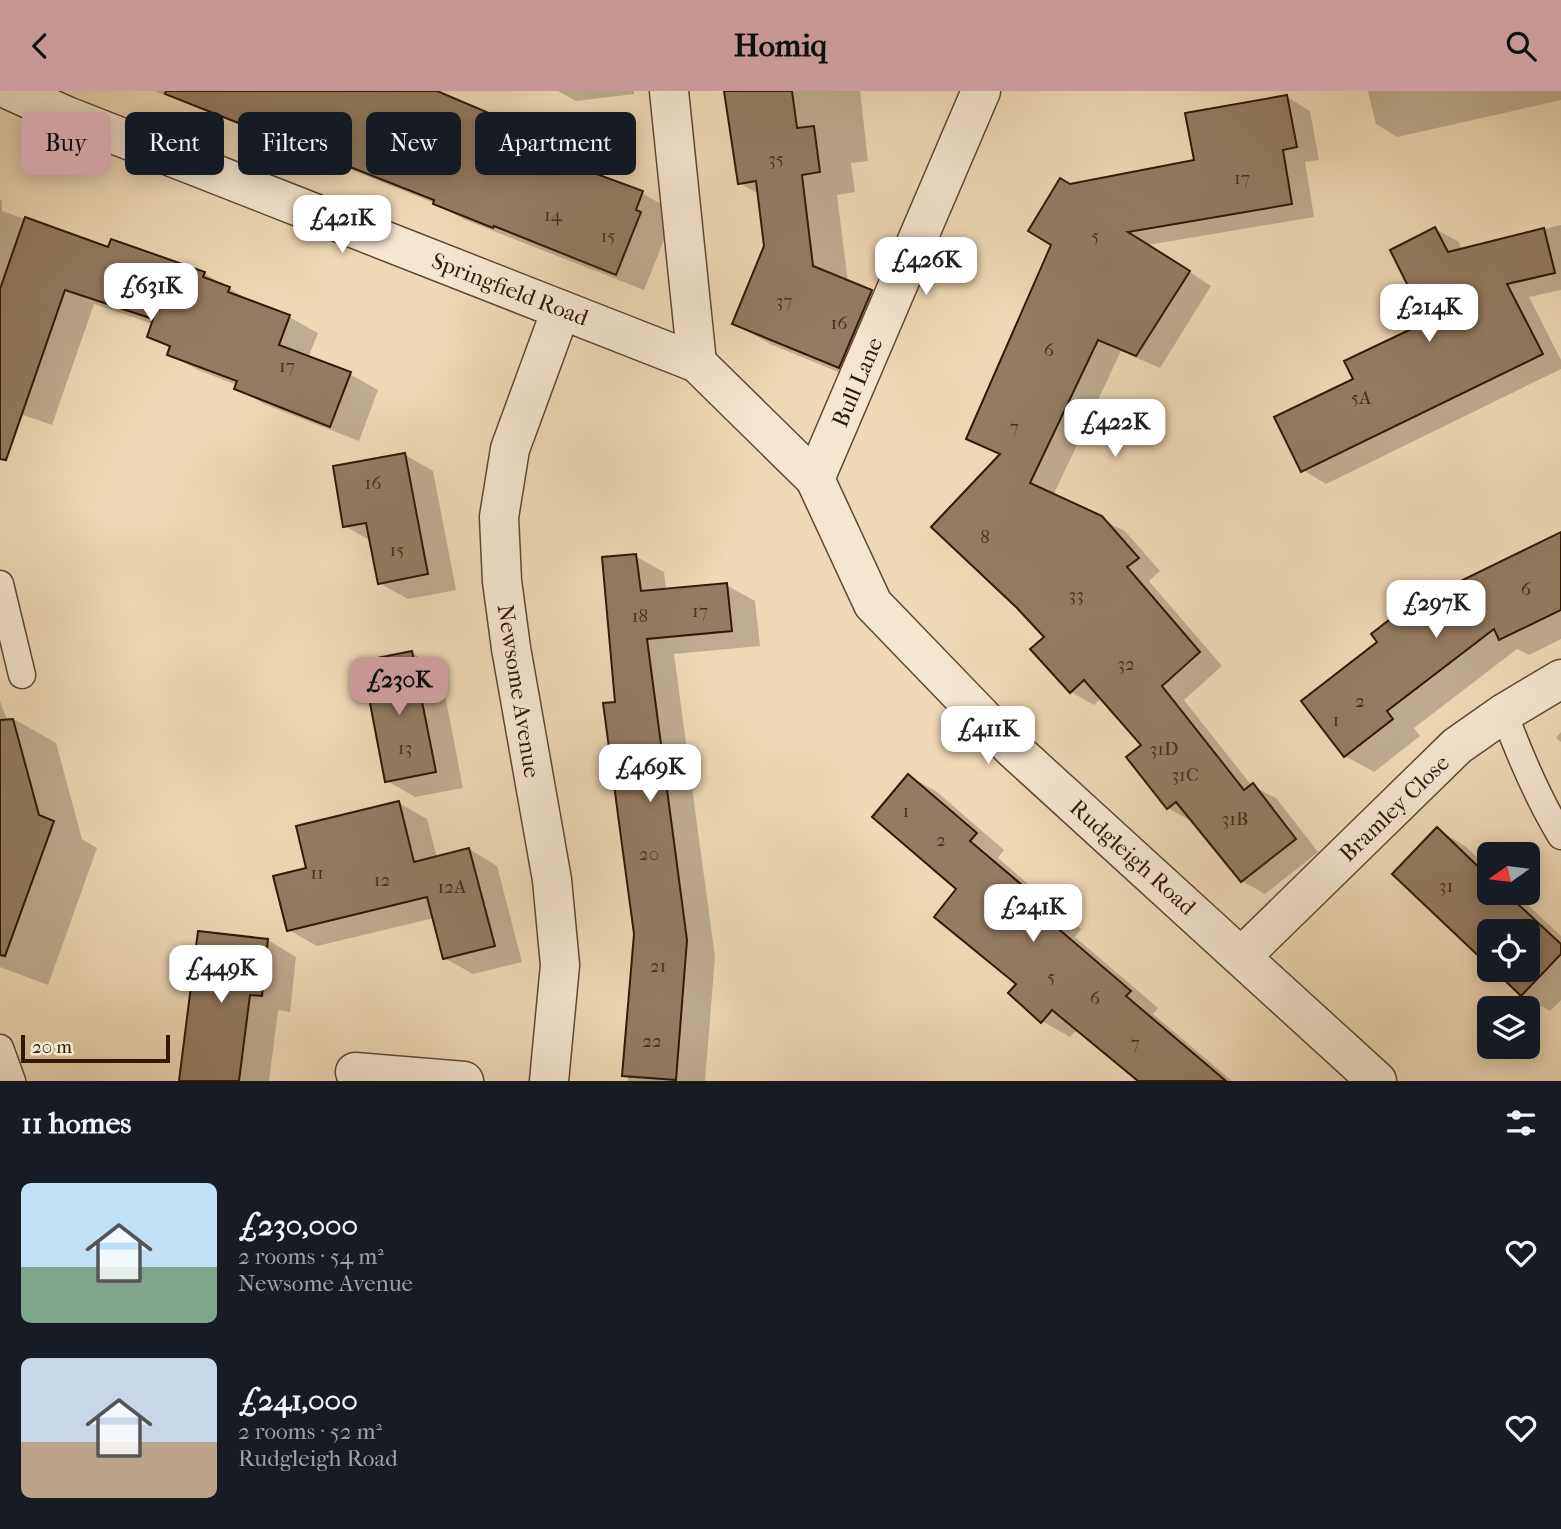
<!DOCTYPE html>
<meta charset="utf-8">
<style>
body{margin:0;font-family:"IM FELL French Canon",serif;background:#20242c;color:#f1f3f6;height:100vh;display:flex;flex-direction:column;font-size:26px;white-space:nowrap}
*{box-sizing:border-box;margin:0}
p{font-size:23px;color:#9ea1a6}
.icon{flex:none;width:38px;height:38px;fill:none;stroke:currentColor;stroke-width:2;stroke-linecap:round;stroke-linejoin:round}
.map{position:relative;height:990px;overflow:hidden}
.details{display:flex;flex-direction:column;background:#171b24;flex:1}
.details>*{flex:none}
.top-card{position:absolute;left:21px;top:21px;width:700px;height:63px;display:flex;gap:14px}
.needle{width:46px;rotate:256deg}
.buttons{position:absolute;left:1477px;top:751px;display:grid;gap:14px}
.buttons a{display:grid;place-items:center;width:63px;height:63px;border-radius:10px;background:#171b24;box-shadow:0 4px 18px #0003;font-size:35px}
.scale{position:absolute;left:21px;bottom:18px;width:149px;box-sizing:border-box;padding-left:7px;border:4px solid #311808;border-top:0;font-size:19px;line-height:24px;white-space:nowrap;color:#311808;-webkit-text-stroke:5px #f5e6cf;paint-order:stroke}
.price{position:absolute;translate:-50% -60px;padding:0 16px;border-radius:14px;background:#fff;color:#222;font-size:23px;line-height:46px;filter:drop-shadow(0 2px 4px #0008)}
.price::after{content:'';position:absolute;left:50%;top:42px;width:21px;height:16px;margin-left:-10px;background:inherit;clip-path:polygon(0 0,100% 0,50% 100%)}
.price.active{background:#c59692;color:#111}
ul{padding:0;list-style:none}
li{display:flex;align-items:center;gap:21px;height:175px;padding:0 21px}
li span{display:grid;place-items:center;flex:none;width:196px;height:140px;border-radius:10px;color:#555}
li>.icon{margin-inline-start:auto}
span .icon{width:84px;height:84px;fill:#fffc;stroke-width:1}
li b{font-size:30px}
h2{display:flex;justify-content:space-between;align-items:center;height:84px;padding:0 21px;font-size:30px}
.chip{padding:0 24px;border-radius:10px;background:#171b24;box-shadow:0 4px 18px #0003;font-size:24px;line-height:63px}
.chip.active{background:#c59692;color:#111}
header{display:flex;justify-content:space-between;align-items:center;height:91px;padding:0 21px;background:#c59692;color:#111;font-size:32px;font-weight:700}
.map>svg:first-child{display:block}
.shadow{fill:#0003}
.building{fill:#947c62;stroke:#311808;stroke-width:2}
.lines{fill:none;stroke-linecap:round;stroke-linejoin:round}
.service-casing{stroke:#604833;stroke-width:29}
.minor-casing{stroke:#604833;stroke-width:41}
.service{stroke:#f5e6cf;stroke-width:26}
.minor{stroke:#f5e6cf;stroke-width:38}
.labels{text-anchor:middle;stroke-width:5;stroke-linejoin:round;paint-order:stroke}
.number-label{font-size:19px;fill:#4a311e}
.street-label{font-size:23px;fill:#311808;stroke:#f5e6cf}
</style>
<header><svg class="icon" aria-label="back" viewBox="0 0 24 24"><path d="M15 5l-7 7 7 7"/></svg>Homiq<svg class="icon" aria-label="search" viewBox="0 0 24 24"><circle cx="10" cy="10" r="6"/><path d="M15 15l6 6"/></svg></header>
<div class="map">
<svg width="1561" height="990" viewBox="0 0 1561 990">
<rect width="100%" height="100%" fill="#efd8b5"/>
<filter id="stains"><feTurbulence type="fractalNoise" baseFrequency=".00286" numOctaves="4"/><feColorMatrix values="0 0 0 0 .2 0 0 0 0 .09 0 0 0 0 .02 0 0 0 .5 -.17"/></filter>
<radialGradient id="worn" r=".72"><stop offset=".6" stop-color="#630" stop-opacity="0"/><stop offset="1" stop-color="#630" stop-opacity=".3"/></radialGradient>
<!-- shadow -->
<g class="shadow">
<polygon points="155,0 433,0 441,27 638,100 670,118 663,136 668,139 644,199 463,128 439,114"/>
<polygon points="558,0 634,0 634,3 576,10"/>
<polygon points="726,0 860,0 868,70 851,72 855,101 837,104 848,191 871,200 907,221 875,296 770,253 734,232 765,155 759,103 739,92"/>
<polygon points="1368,0 1561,0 1561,9 1397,46 1376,33"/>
<polygon points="1287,6 1310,20 1319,69 1305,71 1314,126 1148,154 1211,195 1160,277 1121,260 1053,405 1125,440 1160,480 1149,490 1222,575 1184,609 1252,695 1276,707 1318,761 1265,803 1242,790 1193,729 1191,730 1168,717 1144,654 1101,607 1094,614 1071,601 1046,547 1001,364 968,347 1053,153 1070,95 1196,70"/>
<polygon points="0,108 2,110 2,120 109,158 204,182 257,214 289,226 318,242 308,267 350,283 378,299 359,350 264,313 236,297 237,294 198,279 169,263 171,258 149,245 153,233 94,213 52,334 0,316"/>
<polygon points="1561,134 1561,199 1529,206 1561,269 1561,278 1326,393 1303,379 1355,288 1429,232 1435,138 1459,151 1462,159"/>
<polygon points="405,364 433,380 456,499 408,508 379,492 371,450 345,435"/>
<polygon points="1561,442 1561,548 1529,564 1517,558 1414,637 1420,645 1374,681 1345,665 1380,551 1420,507 1424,510"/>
<polygon points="635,465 664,481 666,499 726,494 755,510 760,555 674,563 715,866 705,990 628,990 628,986 624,984 635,842 617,612"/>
<polygon points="412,562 440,578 463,697 415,706 387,690"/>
<polygon points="0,610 7,628 12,627 56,652 82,748 97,757 48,894 0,876"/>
<polygon points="1561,641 1561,651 1556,647"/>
<polygon points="909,685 937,701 1004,759 998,767 1081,838 1075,846 1158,917 1153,923 1232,990 1140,990 1078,938 1070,946 1042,930 958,798"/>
<polygon points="399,712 427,728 437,767 469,758 497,775 522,871 473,883 444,867 434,827 317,855 289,839 309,778"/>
<polygon points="1437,738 1465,755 1489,777 1489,802 1515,802 1561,845 1561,909 1550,920 1522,904 1495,878 1528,878 1528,840 1489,840 1489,873 1395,783"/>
<polygon points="199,842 268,849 296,866 290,921 278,919 269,990 181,990"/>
</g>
<!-- building -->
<g class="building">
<polygon points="166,0 437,0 503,28 496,46 643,100 636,119 641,121 616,184 494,135 493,137 433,113 434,109 165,3"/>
<polygon points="724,0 792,0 797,37 814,35 820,81 802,84 813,175 872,199 839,277 732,233 764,155 756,90 738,93"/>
<polygon points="1287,4 1297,56 1283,59 1292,113 1128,141 1190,180 1136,265 1098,249 1030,392 1102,425 1139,467 1127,476 1200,561 1162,595 1244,699 1253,692 1296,748 1241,791 1176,711 1167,718 1126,666 1141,654 1084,589 1070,602 1030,558 1044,546 1016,516 931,436 1000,363 966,348 1051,154 1028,140 1060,87 1070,93 1194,69 1185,22"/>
<polygon points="25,126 108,156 111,148 205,181 203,186 230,196 228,201 290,224 279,254 351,281 330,336 234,298 237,290 167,264 170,255 147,246 153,228 65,199 6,369 0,368 0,198"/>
<polygon points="1435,136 1448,161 1544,137 1555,182 1507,193 1543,263 1301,381 1274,326 1353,288 1344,270 1426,231 1390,159"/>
<polygon points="405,362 428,483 378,493 366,432 343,436 333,375"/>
<polygon points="1561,441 1561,519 1499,549 1494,538 1387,620 1393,628 1344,666 1301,610 1377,551 1371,543 1420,505 1422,509"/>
<polygon points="636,463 641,500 727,492 732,540 647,548 687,849 676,989 622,985 634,843 603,612 615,611 602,466"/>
<polygon points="412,560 436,681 385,691 362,570"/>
<polygon points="13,628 39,724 54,730 5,865 0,864 0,629"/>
<polygon points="908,683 977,742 970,750 1054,821 1047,828 1131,900 1126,905 1226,990 1138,990 1052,919 1041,932 1008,902 1016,893 934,826 956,798 872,726"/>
<polygon points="399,710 414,771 469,757 495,855 443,868 427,806 287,840 273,785 306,777 296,735"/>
<polygon points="1437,736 1489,786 1489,802 1506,802 1561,853 1561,863 1521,905 1493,878 1528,878 1528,840 1489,840 1489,875 1392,783"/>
<polygon points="198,840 268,848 262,905 250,904 239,990 179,990"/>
</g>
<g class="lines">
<!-- service casing -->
<g class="service-casing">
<g id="service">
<polyline points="0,493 22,584"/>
<path d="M1504 622C1520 665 1537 706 1561 745"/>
<polyline points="0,957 12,990"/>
</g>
</g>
<!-- minor casing -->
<g class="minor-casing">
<g id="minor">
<polyline points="11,0 67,25 697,272 815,388 873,513 1012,657 1377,990"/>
<polyline points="669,0 697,272"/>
<polyline points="815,388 981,0"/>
<polyline points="1242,865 1457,655 1504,622 1561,588"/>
<polyline points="355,981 464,990"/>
<polyline points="549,990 560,874 552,789 511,557 502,490 499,426 510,358 561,219"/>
</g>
</g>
<!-- service -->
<use href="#service" class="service"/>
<!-- minor -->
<use href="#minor" class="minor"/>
</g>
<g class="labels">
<!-- number labels -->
<g class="number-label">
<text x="776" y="74">35</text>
<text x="1242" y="93">17</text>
<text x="553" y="130">14</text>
<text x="608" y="151">15</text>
<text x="1095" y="151">5</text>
<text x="784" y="216">37</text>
<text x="839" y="238">16</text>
<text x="1049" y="265">6</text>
<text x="287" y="281">17</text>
<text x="1361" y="313">5A</text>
<text x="1014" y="342">7</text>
<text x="373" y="398">16</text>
<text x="985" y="452">8</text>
<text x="397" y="465">15</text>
<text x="1526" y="504">6</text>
<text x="1076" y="510">33</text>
<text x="700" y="526">17</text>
<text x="640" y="531">18</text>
<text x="1126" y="579">32</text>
<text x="1360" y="616">2</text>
<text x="1336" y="635">1</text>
<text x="405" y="663">13</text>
<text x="1164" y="664">31D</text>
<text x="1185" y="690">31C</text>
<text x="906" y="726">1</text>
<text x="1235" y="734">31B</text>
<text x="941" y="755">2</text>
<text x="649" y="769">20</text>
<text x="317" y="788">11</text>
<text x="382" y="795">12</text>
<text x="1446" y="801">31</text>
<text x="452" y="802">12A</text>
<text x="658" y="881">21</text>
<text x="1051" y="892">5</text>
<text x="1095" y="913">6</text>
<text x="652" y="956">22</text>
<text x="1135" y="958">7</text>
</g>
<!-- street labels -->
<g class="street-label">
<text transform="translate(510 198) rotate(21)" y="8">Springfield Road</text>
<text transform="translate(857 291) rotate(-67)" y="8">Bull Lane</text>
<text transform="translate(519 600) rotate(81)" y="8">Newsome Avenue</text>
<text transform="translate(1394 717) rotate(-44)" y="8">Bramley Close</text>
<text transform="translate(1133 766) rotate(42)" y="8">Rudgleigh Road</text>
</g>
</g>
<rect width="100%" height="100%" filter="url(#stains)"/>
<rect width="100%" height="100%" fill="url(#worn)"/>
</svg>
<div class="buttons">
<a><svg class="needle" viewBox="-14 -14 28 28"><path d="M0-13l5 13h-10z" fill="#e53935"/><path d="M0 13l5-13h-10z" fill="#9ea1a6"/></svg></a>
<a><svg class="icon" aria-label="locate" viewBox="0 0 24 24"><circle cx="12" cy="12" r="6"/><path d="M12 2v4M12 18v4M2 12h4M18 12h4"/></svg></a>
<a><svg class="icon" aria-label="layers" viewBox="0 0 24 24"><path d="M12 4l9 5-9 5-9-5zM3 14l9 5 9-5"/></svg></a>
</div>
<div class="scale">20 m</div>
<b class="price" style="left:342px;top:164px">£421K</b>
<b class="price" style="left:926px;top:206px">£426K</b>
<b class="price" style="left:151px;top:232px">£631K</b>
<b class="price" style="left:1429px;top:253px">£214K</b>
<b class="price" style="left:1115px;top:368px">£422K</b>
<b class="price" style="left:1436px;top:549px">£297K</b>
<b class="price active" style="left:399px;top:626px">£230K</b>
<b class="price" style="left:988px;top:675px">£411K</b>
<b class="price" style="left:650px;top:713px">£469K</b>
<b class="price" style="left:1033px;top:853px">£241K</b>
<b class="price" style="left:221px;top:914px">£449K</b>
<div class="top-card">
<a class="chip active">Buy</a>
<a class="chip">Rent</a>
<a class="chip">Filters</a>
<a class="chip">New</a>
<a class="chip">Apartment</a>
</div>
</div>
<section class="details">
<h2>11 homes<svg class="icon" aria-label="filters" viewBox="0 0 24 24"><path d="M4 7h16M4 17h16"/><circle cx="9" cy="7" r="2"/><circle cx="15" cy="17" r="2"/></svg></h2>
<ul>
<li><span style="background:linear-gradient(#bfe0f5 60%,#7fa58c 0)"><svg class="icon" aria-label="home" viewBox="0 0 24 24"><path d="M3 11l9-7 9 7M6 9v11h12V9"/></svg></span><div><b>£230,000</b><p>2 rooms · 54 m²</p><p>Newsome Avenue</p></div><svg class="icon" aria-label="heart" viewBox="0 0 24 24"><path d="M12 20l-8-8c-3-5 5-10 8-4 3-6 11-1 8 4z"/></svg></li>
<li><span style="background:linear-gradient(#c9d6e8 60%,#b9a48a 0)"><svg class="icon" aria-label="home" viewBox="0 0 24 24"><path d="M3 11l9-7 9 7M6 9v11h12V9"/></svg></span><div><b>£241,000</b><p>2 rooms · 52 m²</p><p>Rudgleigh Road</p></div><svg class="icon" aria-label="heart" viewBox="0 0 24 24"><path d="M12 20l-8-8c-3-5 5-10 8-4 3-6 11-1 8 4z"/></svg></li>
</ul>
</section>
